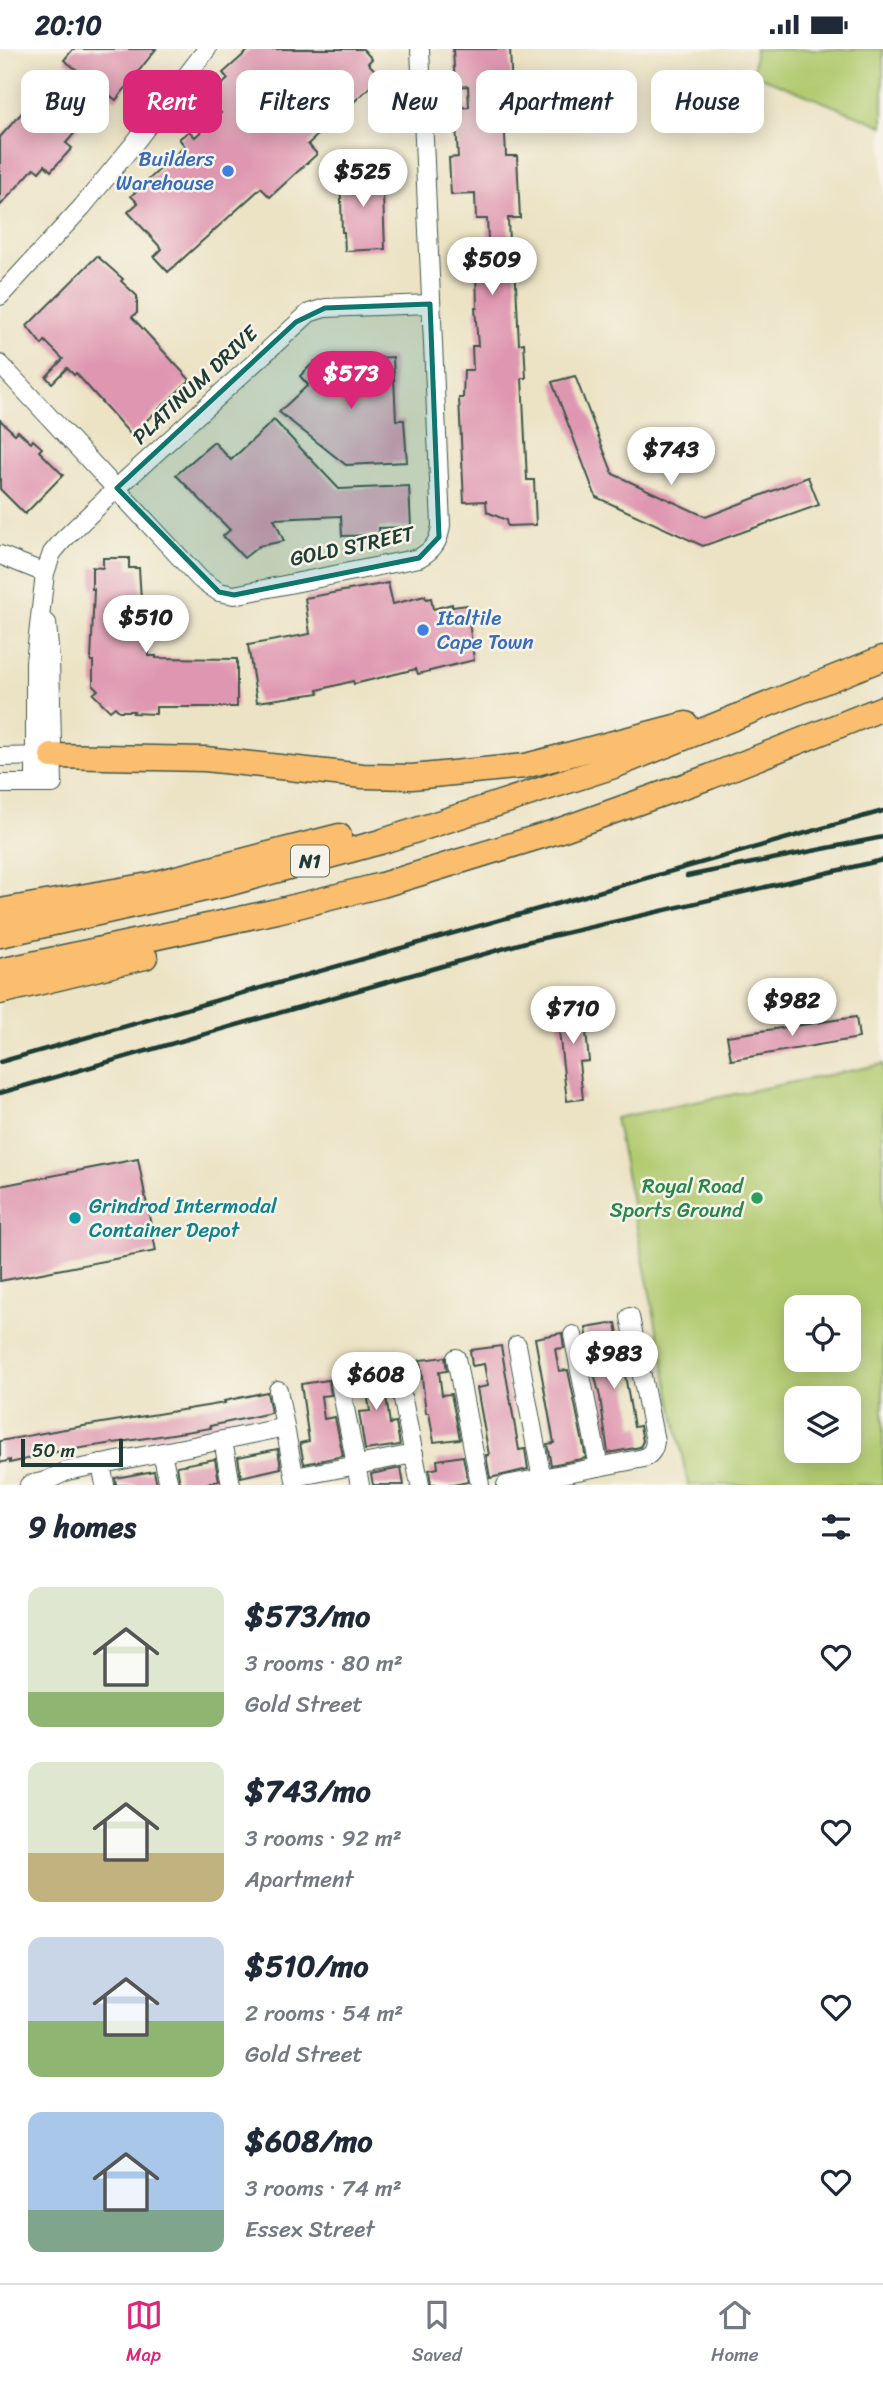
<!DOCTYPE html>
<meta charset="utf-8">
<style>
body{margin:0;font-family:Sriracha,sans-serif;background:#f6f6f7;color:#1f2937;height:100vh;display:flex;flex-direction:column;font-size:26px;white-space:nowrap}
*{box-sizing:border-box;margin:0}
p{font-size:23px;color:#747a83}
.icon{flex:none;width:38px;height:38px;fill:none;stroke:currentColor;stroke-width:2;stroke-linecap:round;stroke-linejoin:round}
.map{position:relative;height:1436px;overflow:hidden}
.panel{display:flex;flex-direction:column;background:#fff;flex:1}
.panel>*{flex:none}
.top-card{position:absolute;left:21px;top:21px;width:842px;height:63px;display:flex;gap:14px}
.tools{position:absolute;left:784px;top:1246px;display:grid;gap:14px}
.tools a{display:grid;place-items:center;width:77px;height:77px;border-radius:14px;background:#fff;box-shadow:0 4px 18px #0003;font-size:35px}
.scale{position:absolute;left:21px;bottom:18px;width:102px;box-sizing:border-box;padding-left:7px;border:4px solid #1f3d34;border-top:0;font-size:19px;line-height:24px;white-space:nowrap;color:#1f3d34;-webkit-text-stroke:5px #f7f3e8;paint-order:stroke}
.price{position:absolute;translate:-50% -60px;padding:0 16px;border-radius:24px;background:#fff;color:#222;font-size:23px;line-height:46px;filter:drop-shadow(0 2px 4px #0008)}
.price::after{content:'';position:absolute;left:50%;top:42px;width:21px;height:16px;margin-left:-10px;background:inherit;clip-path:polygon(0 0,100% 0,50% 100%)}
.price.active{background:#db2777;color:#fff}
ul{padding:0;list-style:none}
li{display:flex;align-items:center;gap:21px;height:175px;padding:0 28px}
li span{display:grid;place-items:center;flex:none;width:196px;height:140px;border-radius:14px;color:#555}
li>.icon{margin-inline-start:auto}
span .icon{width:84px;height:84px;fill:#fffc;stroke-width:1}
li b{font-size:30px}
h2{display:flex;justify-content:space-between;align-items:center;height:84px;padding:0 28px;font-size:30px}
.chip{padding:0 24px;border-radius:14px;background:#fff;box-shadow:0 4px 18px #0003;font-size:24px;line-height:63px}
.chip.active{background:#db2777;color:#fff}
.status{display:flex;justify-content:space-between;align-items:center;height:49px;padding:0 35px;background:#fff;direction:ltr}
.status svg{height:19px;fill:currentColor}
.dock{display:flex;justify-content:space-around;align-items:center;height:98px;border-top:2px solid #e0e1e3;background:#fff;font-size:19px;color:#747a83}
.dock a{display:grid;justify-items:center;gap:4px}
.dock .active{color:#db2777}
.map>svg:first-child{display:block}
.green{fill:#b1cb70;stroke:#688452;stroke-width:2;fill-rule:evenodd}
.building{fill:#df97b1}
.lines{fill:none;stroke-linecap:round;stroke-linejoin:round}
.minor-casing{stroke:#3e564a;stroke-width:20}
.highway-casing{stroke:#3e564a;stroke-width:27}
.minor{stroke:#fff;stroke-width:18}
.highway{stroke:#fbbe6e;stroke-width:24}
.rail{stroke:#1f3d34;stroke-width:4.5}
.marked{fill:#0f766e;fill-opacity:0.2;stroke:#0f766e;stroke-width:5;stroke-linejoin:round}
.shop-dot{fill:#3f7fe0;stroke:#f7f3e8;stroke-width:2.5}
.leisure-dot{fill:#2e9e5b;stroke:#f7f3e8;stroke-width:2.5}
.culture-dot{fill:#0f9aa8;stroke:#f7f3e8;stroke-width:2.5}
.labels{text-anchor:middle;stroke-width:5;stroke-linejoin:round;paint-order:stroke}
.shield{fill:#f7f3e8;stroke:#60746a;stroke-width:2}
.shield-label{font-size:19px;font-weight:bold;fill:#1f3d34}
.shop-label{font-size:21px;fill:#366cbe;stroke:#f7f3e8;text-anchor:end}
.street-label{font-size:21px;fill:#1f3d34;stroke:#f7f3e8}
.leisure-label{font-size:21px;fill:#27864d;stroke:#f7f3e8;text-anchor:end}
.culture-label{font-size:21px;fill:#0d838f;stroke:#f7f3e8;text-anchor:start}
</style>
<div class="status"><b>20:10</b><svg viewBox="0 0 49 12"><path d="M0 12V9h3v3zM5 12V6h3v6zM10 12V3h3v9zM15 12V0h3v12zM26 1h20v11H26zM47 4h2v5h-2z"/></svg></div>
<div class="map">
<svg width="883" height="1436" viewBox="0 0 883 1436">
<rect width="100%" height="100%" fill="#f7f3e8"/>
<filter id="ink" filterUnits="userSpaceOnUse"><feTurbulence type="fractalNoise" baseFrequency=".0143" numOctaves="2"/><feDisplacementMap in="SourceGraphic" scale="14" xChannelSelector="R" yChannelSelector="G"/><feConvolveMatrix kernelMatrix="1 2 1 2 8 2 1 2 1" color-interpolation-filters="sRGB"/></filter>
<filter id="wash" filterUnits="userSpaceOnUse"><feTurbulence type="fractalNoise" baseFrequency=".00686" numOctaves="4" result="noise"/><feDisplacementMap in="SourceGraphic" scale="28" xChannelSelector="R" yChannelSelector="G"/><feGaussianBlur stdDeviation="1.57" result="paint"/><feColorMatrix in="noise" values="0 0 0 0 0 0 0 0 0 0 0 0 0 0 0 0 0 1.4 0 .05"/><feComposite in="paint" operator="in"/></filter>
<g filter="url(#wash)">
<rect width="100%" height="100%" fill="#ece3c5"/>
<!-- green -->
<g class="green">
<polygon points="755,0 883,0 883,77 754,25"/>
<path d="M883 1015V1436H688L615 1069ZM849 1258V1311H796V1258ZM849 1349V1402H796V1349Z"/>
</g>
<g id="blocks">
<!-- building -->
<g class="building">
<polygon points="73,0 156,0 116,51 64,11"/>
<polygon points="250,0 363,0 372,10 368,14 381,28 308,95 317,105 270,148 261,139 168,223 154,208 162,200 128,163 138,154 131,147 185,97 179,90 189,82 195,88 221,64 208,49 228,30 223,24"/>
<polygon points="453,0 510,0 512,42 503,43 506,107 517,107 520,169 508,169 509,194 514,194 519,295 524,294 526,329 522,329 527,431 534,431 536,476 507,477 506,471 487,463 486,452 464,453 459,349 463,349 464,321 473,321 472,297 478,297 475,259 477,259 476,221 480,221 480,210 489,210 487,170 476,170 475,145 451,146 449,109 458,108 455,59 469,58 468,37 455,38"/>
<polygon points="47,36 82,67 74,75 79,79 66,94 72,99 51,122 45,116 39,123 34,119 0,157 0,88"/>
<polygon points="382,119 385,200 345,202 344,183 342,183 340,120"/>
<polygon points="97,207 123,230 121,232 137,247 137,264 132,268 190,331 131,386 76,324 74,326 67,319 52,334 46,328 63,310 45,292 42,296 27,277"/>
<polygon points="393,308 396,371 404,371 407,413 346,416 279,363 308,336 300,327 315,312"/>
<polygon points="575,327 613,425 706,468 808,428 819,456 703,497 596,448 552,333"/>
<polygon points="0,371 15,385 18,382 31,394 33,391 42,399 39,402 63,426 25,465 0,440"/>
<polygon points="274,371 339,440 409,437 411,478 379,479 379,486 342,487 341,467 274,470 284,492 259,497 244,509 223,487 230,481 176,426 214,393 231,411"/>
<polygon points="103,509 129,509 129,519 139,519 141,551 139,551 139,583 149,583 149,607 156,607 156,609 237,610 237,658 156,658 156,665 133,664 134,662 119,662 115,658 110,662 93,645 98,641 93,636 93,612 91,612 94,540 92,540 92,518 103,519"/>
<polygon points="388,534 393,555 425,547 426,550 431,549 433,560 452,555 452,558 467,556 474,611 418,625 416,620 354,635 353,632 318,641 319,644 257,653 248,596 310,585 305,549"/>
<polygon points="583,953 589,1012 579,1013 583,1050 567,1052 556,956"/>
<polygon points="856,968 859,989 731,1011 727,987"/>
<polygon points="138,1110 156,1202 0,1232 0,1137"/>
<polygon points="616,1274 634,1378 640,1377 643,1392 640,1398 608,1404 600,1348 592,1316 604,1314 600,1291 588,1294 586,1279"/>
<polygon points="562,1284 564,1299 555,1300 559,1322 568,1321 586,1409 551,1416 547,1395 554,1394 535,1289"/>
<polygon points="501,1297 519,1401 525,1400 528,1420 490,1429 486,1406 489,1406 477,1339 488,1337 484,1315 472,1317 470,1301"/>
<polygon points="445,1308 447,1322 439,1323 442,1346 451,1345 460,1390 434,1393 429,1364 426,1364 420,1311"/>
<polygon points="382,1320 390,1375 396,1374 400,1396 365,1401 359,1363 370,1362 366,1338 353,1340 351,1325"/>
<polygon points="329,1331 331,1346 321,1347 324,1370 335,1368 343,1407 304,1415 300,1394 309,1392 301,1335"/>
<polygon points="267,1343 271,1364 210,1377 211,1379 56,1403 10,1414 10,1411 0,1414 0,1392 59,1381 225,1354 224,1352"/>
<polygon points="278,1400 281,1419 241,1428 238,1408"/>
<polygon points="463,1407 468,1433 453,1436 431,1436 429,1421 438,1419 437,1411"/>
<polygon points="215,1410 219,1432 201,1436 180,1436 177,1417"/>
<polygon points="401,1419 404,1436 373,1436 371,1425"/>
<polygon points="154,1422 157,1436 116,1436 115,1429"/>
</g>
</g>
</g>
<g filter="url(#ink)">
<use href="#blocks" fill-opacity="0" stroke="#3e564a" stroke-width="2"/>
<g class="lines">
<!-- minor casing -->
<g class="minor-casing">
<g id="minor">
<polyline points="0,247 82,158 133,96 207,0"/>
<path d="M0 315 200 530 219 543 234 546 419 509C433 501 439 493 441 476L420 0"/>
<polyline points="0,506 45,524"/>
<polyline points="0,708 45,707"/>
<polyline points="0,735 53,735 50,611 47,574"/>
<polyline points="35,735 35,613 45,524 52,504 63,491 117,439 309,264 325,259 430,255"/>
<polyline points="573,1286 599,1418"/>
<polyline points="517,1296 543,1436"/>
<polyline points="456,1309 480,1436"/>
<polyline points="396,1316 420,1436"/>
<polyline points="340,1334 360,1436"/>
<polyline points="278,1341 296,1436"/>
<polyline points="162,1403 169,1436"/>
<polyline points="101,1415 105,1436"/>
<polyline points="295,1428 414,1405"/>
<polyline points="29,1436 46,1432 67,1422 223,1391"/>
<polyline points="231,1436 223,1391 276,1380"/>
<path d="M506 1436 644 1409C651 1405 654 1401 655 1392L630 1268"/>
</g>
</g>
<!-- highway casing -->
<g class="highway-casing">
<g id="highway">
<polyline points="52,707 205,710 363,727 412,728 525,717 686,675"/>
<polyline points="0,862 149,836 339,787"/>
<polyline points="0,886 231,834 380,793 614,717 883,609"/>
<polyline points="0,922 277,862 382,836 558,782 709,728 883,659"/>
<polyline points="0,943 145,908"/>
</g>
</g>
<!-- minor -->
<use href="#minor" class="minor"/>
<!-- highway -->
<use href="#highway" class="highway"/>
<!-- rail -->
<g class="rail">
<polyline points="687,827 883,788"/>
<polyline points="0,1013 883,762"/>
<polyline points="0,1044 526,893 883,811"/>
</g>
</g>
</g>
<!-- marked area -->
<path class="marked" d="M430 255 439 488 419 509 234 546 219 543 117 439 296 273 325 259Z"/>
<!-- markers -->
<g class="shop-dot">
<circle cx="228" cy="122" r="7"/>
<circle cx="423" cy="581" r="7"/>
</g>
<circle class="leisure-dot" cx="757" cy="1149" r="7"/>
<circle class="culture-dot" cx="75" cy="1169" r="7"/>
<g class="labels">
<!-- shield labels -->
<rect class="shield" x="291" y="796.5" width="38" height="31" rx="5"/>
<g class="shield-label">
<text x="310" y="819">N1</text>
</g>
<!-- shop labels -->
<g class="shop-label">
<text x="214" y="117">Builders<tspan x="214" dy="24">Warehouse</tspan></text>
<text x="437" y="576" text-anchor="start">Italtile<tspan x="437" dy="24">Cape Town</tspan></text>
</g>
<!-- street labels -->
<g class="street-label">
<text transform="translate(195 336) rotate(-43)" y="7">PLATINUM DRIVE</text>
<text transform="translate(352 497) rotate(-12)" y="7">GOLD STREET</text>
</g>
<!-- leisure labels -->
<g class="leisure-label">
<text x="743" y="1144">Royal Road<tspan x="743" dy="24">Sports Ground</tspan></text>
</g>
<!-- culture labels -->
<g class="culture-label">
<text x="89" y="1164">Grindrod Intermodal<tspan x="89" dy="24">Container Depot</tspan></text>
</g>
</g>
</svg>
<div class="tools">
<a><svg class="icon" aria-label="locate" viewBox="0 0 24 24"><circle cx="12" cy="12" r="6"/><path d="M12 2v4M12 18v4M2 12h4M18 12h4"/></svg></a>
<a><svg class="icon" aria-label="layers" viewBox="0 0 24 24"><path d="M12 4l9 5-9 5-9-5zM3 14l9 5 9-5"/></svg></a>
</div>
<div class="scale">50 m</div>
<b class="price" style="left:363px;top:160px">$525</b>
<b class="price" style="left:492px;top:248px">$509</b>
<b class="price active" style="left:351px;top:362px">$573</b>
<b class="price" style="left:671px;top:438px">$743</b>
<b class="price" style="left:146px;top:606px">$510</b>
<b class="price" style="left:792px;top:989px">$982</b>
<b class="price" style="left:573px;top:997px">$710</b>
<b class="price" style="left:614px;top:1342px">$983</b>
<b class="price" style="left:376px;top:1363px">$608</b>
<div class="top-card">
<a class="chip">Buy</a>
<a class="chip active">Rent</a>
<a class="chip">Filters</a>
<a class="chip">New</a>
<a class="chip">Apartment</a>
<a class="chip">House</a>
</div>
</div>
<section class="panel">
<h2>9 homes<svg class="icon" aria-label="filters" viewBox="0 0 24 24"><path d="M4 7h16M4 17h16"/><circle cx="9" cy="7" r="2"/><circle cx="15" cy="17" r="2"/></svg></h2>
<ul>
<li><span style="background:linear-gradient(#dfe7d0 75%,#8fb573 0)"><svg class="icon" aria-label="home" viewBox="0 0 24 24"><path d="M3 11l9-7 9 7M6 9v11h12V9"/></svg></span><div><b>$573/mo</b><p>3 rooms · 80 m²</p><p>Gold Street</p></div><svg class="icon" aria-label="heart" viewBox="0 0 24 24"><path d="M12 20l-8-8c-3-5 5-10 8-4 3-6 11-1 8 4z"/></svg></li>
<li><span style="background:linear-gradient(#dfe7d0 65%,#c2b280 0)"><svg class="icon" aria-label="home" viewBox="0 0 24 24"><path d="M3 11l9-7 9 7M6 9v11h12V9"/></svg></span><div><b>$743/mo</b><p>3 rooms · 92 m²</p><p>Apartment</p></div><svg class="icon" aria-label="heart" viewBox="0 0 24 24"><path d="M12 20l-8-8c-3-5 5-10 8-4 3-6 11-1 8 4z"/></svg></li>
<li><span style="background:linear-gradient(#c9d6e8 60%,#8fb573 0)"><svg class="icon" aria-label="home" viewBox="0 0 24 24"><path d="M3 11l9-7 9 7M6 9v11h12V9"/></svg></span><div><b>$510/mo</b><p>2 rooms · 54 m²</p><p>Gold Street</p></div><svg class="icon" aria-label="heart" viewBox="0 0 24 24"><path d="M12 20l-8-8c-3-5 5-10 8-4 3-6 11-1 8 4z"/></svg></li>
<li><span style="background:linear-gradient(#a9c7e8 70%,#7fa58c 0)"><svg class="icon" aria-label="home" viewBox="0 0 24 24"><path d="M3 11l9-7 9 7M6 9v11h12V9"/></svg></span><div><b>$608/mo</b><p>3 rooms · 74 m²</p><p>Essex Street</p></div><svg class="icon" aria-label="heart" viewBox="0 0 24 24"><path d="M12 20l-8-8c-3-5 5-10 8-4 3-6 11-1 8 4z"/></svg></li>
</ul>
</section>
<nav class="dock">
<a class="active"><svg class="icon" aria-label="map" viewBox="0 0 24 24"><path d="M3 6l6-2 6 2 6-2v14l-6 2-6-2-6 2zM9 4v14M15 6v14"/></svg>Map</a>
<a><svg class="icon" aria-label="saved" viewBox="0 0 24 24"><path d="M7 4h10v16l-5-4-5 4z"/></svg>Saved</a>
<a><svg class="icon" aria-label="home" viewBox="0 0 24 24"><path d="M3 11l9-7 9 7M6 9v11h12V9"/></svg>Home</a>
</nav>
